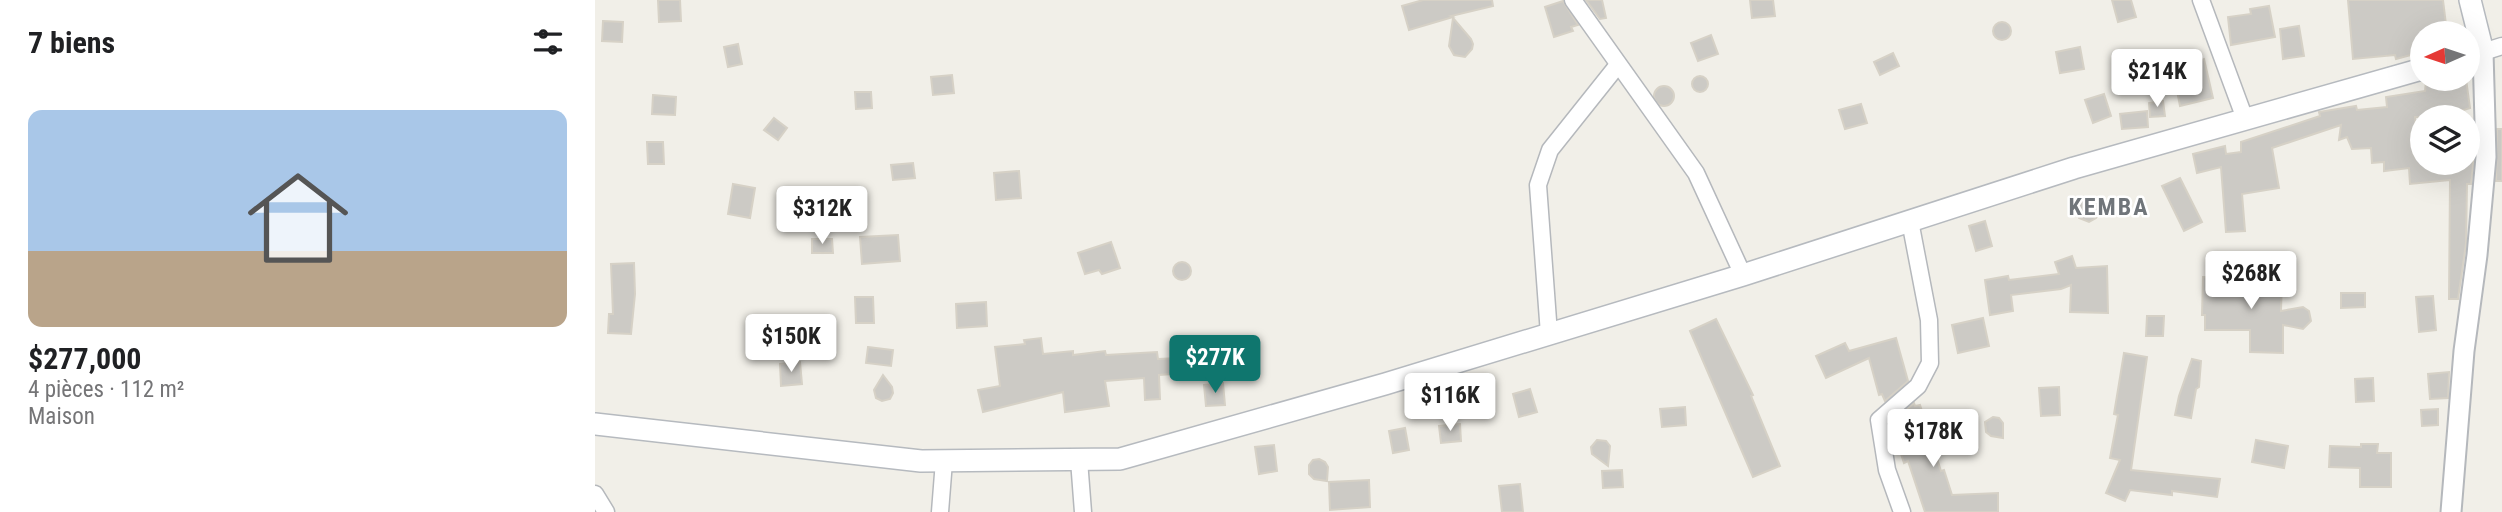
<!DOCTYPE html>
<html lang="fr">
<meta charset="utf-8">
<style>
body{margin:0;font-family:"Roboto Condensed",sans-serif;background:#f2f2f2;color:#202124;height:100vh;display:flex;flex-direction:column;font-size:26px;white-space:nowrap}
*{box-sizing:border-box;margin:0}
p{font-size:23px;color:#757577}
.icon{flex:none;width:38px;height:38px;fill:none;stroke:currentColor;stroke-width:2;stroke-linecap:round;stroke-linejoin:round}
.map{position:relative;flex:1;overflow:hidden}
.sheet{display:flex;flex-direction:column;background:#fff;width:595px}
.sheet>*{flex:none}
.needle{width:46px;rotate:267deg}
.fabs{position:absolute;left:1815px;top:21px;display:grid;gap:14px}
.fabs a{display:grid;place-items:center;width:70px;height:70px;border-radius:50%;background:#fff;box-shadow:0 7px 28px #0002;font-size:35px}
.price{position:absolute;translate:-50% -60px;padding:0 16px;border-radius:7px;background:#fff;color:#222;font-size:23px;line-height:46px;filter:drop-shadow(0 2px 4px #0008)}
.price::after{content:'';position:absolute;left:50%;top:42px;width:21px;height:16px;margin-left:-10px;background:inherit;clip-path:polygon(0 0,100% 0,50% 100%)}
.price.active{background:#0f766e;color:#fff}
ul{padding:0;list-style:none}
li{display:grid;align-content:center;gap:14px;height:371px;padding:0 28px}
li span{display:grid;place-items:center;height:217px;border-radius:14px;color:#555}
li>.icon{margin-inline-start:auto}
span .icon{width:126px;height:126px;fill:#fffc;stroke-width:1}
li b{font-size:30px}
h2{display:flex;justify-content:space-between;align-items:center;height:84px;padding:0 28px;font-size:30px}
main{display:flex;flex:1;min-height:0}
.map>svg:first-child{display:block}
.building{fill:#cccac5;stroke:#d6d1c6;stroke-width:2}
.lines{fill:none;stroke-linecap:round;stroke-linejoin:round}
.minor-casing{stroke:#b5b8bc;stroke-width:19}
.tertiary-casing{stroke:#b5b8bc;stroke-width:23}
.secondary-casing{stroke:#b6babf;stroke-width:24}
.minor{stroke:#fff;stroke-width:16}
.tertiary{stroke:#fff;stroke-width:19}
.secondary{stroke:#fff;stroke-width:21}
.labels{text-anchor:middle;stroke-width:5;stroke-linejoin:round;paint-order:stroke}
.district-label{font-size:24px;font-weight:bold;letter-spacing:2px;fill:#70757a;stroke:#fff}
</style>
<main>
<section class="sheet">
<h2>7 biens<svg class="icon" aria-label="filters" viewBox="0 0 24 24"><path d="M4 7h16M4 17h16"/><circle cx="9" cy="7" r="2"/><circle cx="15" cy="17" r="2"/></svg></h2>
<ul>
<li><span style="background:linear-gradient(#a9c7e8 65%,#b9a48a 0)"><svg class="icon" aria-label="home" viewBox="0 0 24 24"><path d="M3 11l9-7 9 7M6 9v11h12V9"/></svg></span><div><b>$277,000</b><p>4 pièces · 112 m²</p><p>Maison</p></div></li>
</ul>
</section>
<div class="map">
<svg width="1907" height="512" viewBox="0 0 1907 512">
<rect width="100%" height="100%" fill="#f1efe8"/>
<!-- building -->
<g class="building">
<polygon points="63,0 85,0 86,21 64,22"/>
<polygon points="828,0 897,0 898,6 856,16 858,17 814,30 807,6"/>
<polygon points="991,0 1007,0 1011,18 1005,19"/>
<polygon points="1155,0 1178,0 1180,16 1157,18"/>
<polygon points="1517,0 1536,0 1541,17 1523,22"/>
<polygon points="1753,0 1848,0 1852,33 1827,33 1827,52 1801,59 1800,55 1758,59"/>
<polygon points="968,1 983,25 976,27 978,31 959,37 950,7"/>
<polygon points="1674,6 1680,37 1636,45 1633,17 1656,14 1655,9"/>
<polygon points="858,18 876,39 878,44 877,49 870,57 859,55 854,46"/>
<polygon points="8,21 28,22 27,42 7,41"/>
<circle cx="1407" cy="31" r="9"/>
<polygon points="1704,26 1709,56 1688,59 1685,29"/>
<polygon points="1116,35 1123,54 1103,61 1096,43"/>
<polygon points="143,44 147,64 133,67 129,47"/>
<polygon points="1485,47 1489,69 1465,73 1461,52"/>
<polygon points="1298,53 1304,66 1285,75 1279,62"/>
<polygon points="1609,59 1618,98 1585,106 1578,70"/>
<polygon points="357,75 359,93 338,95 336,77"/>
<circle cx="1105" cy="84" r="8"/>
<polygon points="1844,79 1871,79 1875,108 1846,117 1820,117 1822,146 1827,147 1827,163 1872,163 1872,127 1878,127 1879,157 1876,184 1872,184 1871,244 1863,299 1854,299 1855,180 1815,184 1814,168 1789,171 1789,162 1777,163 1776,148 1757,149 1752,137 1744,140 1746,125 1677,148 1684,188 1647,194 1650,231 1631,232 1626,167 1602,173 1598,154 1630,146 1631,154 1646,152 1646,142 1725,116 1724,112 1761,106 1762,110 1792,107 1791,97 1830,91 1831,81"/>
<circle cx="1069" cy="96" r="10"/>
<polygon points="260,92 276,92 277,108 261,109"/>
<polygon points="1509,94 1516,116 1498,123 1490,100"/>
<polygon points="58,95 81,97 80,115 57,114"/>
<polygon points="1568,101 1570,116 1555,117 1554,103"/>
<polygon points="1266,104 1272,123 1250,129 1244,110"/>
<polygon points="1552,111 1553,127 1527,129 1525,114"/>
<polygon points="179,118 192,128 183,140 169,130"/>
<polygon points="1902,129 1907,129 1907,181 1901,181"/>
<polygon points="52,142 68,142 69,164 53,164"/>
<polygon points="318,163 320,178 298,180 296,165"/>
<polygon points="424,171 426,198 401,200 399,173"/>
<polygon points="1585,178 1607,222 1589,231 1567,186"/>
<polygon points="138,184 160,188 155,218 133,214"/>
<polygon points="1493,199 1503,201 1505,211 1501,218 1494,222 1484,218 1481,210 1486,200"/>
<polygon points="1390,221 1397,246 1381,251 1374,226"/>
<polygon points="303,235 305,261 267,264 265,237"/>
<polygon points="217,239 237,239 238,253 217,253"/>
<polygon points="516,242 525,268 507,274 504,270 490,274 483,253"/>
<polygon points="1477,256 1481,268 1512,266 1513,313 1475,312 1476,285 1466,289 1416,295 1418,311 1395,315 1390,280 1413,276 1414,280 1464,274 1460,262"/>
<circle cx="587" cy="271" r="9"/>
<polygon points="39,263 40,294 36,334 13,333 14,314 18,314 16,264"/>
<polygon points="1608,277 1634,278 1635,282 1635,278 1687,280 1686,311 1708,307 1714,311 1716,321 1708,329 1688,325 1688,353 1655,352 1655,330 1610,330 1610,315 1607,315"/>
<polygon points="1746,293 1770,293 1770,307 1746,308"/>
<polygon points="1838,296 1841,330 1824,332 1821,297"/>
<polygon points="260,297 278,297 279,323 261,323"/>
<polygon points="391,302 392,326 362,328 361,304"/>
<polygon points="1552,316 1569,316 1568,336 1551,336"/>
<polygon points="1388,318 1394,346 1363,353 1357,325"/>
<polygon points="1121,319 1158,395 1156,396 1185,466 1158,477 1095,331"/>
<polygon points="446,338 448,354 478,351 478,355 510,351 511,355 562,352 563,359 604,357 606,372 564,375 565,399 550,400 549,378 510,381 514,406 470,412 468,392 388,412 383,390 405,386 400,347 430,344 429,340"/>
<polygon points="1301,338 1313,381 1290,401 1287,394 1284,395 1274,358 1231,378 1221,356 1250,343 1254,351"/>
<polygon points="273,347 298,350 296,366 271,363"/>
<polygon points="1529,353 1552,357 1536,470 1625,479 1622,497 1577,491 1577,495 1535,490 1530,501 1511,493 1525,460 1515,458 1523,415 1519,414"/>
<polygon points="1597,359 1606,361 1604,387 1601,389 1596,418 1580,415 1584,396"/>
<polygon points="205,362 207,384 186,386 185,364"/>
<polygon points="1854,372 1853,398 1835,399 1833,374"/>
<polygon points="288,375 297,387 298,393 295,399 287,401 281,398 279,390"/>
<polygon points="1778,378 1779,401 1761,402 1760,379"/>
<polygon points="628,383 630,405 611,406 609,385"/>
<polygon points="1464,387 1465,415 1446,416 1444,388"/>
<polygon points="935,389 942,412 924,417 918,394"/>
<polygon points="1319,403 1320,406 1325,405 1346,471 1349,470 1357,495 1403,493 1403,512 1330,512 1313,461 1309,463 1296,423"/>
<polygon points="1090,407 1091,425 1067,427 1065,409"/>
<polygon points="1843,409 1843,425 1827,426 1826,410"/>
<polygon points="1398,417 1404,418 1408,423 1408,438 1396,436 1391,432 1390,422"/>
<polygon points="865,424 866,441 846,443 844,426"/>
<polygon points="810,428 814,450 798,453 794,431"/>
<polygon points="1002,440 1011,441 1015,446 1013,466 997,454 996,447"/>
<polygon points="1661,440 1693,446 1689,468 1657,462"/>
<polygon points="1766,444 1783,444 1782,453 1796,453 1796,487 1765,487 1765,468 1734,467 1735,446 1766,447"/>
<polygon points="679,445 682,471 664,474 660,447"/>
<polygon points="724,459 730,462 733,467 732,481 719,479 714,474 714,465 718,460"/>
<polygon points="1027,470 1028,487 1008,488 1007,471"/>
<polygon points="774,480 775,507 735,510 734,482"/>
<polygon points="925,484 928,512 907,512 904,486"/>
</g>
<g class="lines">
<!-- minor casing -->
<g class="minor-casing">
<g id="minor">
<polyline points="978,0 1101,173 1148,275"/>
<polyline points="1606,0 1650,119"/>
<polyline points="1888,52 1907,46"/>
<polyline points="954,334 943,185 955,150 1022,66"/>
<polyline points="484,460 488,512"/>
<polyline points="0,494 11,512"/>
<polyline points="345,512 349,461"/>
<polyline points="1307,512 1292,470 1284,420 1323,386 1335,363 1334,320 1315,221"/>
</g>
</g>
<!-- tertiary casing -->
<g class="tertiary-casing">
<polyline id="tertiary" points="1856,512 1869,351 1882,255 1891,157 1888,52"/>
</g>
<!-- secondary casing -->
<g class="secondary-casing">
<g id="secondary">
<polyline points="1872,56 1888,52 1875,0"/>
<polyline points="0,424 326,461 525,459 790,384 1148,275 1479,168 1827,69"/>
</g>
</g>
<!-- minor -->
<use href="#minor" class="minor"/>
<!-- tertiary -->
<use href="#tertiary" class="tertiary"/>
<!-- secondary -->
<use href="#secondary" class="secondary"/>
</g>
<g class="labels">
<!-- district labels -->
<g class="district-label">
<text x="1514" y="215">KEMBA</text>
</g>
</g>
</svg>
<div class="fabs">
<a><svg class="needle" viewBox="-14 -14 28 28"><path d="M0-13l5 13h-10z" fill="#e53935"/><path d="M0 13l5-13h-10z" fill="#757577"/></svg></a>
<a><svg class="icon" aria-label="layers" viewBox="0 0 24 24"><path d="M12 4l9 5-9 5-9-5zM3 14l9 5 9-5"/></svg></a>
</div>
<b class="price" style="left:1562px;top:109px">$214K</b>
<b class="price" style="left:227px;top:246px">$312K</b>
<b class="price" style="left:1656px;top:311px">$268K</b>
<b class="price" style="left:196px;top:374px">$150K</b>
<b class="price active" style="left:620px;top:395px">$277K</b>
<b class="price" style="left:855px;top:433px">$116K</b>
<b class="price" style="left:1338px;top:469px">$178K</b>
</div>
</main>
